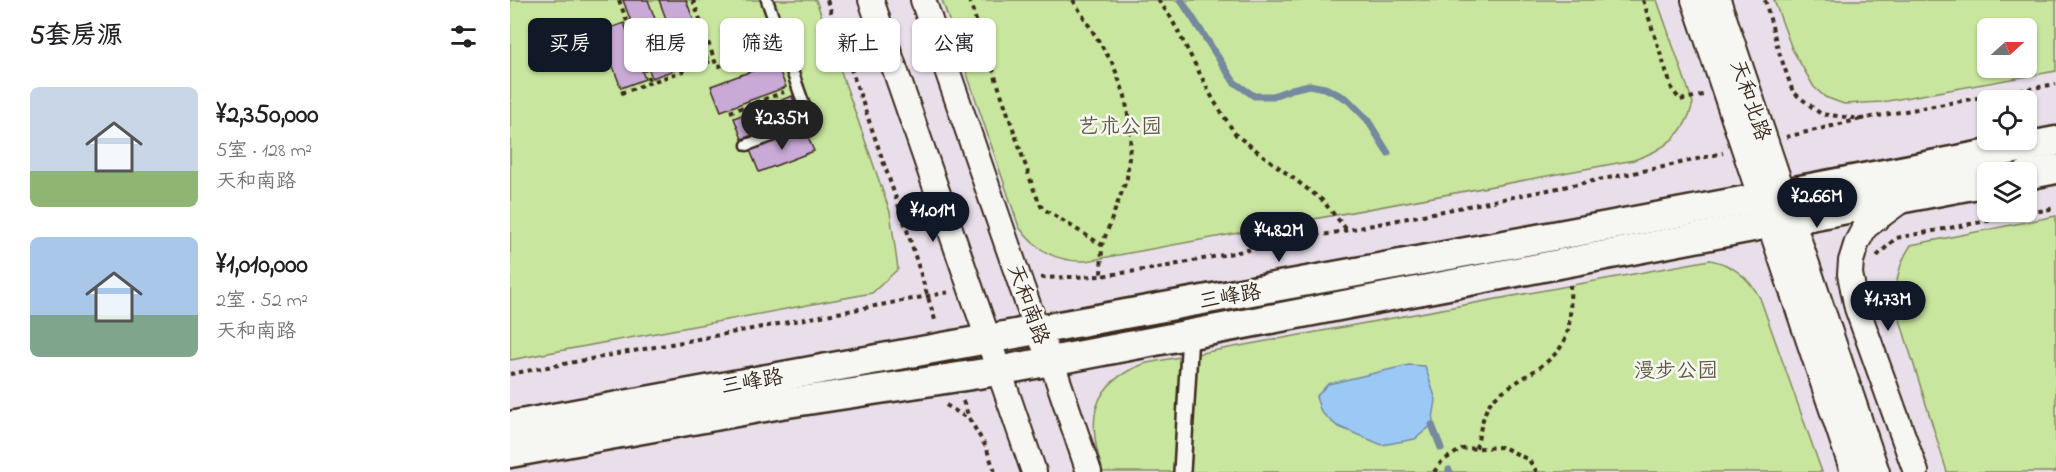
<!DOCTYPE html>
<html lang="zh">
<meta charset="utf-8">
<style>
body{margin:0;font-family:"Indie Flower","LXGW WenKai TC",sans-serif;background:#f6f6f6;color:#202124;height:100vh;display:flex;flex-direction:column;font-size:22px;white-space:nowrap}
*{box-sizing:border-box;margin:0}
p{font-size:20px;color:#757577}
.icon{flex:none;width:33px;height:33px;fill:none;stroke:currentColor;stroke-width:2;stroke-linecap:round;stroke-linejoin:round}
.map{position:relative;flex:1;overflow:hidden}
.panel{display:flex;flex-direction:column;background:#fff;width:510px}
.panel>*{flex:none}
.banner{position:absolute;left:18px;top:18px;width:570px;height:54px;display:flex;gap:12px}
.needle{width:39px;rotate:69deg}
.tools{position:absolute;left:1467px;top:18px;display:grid;gap:12px}
.tools a{display:grid;place-items:center;width:60px;height:60px;border-radius:9px;background:#fff;box-shadow:0 2px 4px #0004;font-size:30px}
.price{position:absolute;translate:-50% -51px;padding:0 14px;border-radius:21px;background:#111827;color:#fff;font-size:20px;line-height:39px;filter:drop-shadow(0 2px 3px #0008)}
.price::after{content:'';position:absolute;left:50%;top:36px;width:18px;height:14px;margin-left:-9px;background:inherit;clip-path:polygon(0 0,100% 0,50% 100%)}
.price.active{background:#222;color:#fff}
ul{padding:0;list-style:none}
li{display:flex;align-items:center;gap:18px;height:150px;padding:0 30px}
li span{display:grid;place-items:center;flex:none;width:168px;height:120px;border-radius:9px;color:#555}
li>.icon{margin-inline-start:auto}
span .icon{width:72px;height:72px;fill:#fffc;stroke-width:1}
li b{font-size:26px}
h2{display:flex;justify-content:space-between;align-items:center;height:72px;padding:0 30px;font-size:26px}
.pill{padding:0 21px;border-radius:9px;background:#fff;box-shadow:0 2px 4px #0004;font-size:21px;line-height:54px}
.pill.active{background:#111827;color:#fff}
main{display:flex;flex:1;min-height:0}
.map>svg:first-child{display:block}
.green{fill:#c8e69e;stroke:#82885e;stroke-width:1.5;fill-rule:evenodd}
.water{fill:#9bc8f5;stroke:#75899f;stroke-width:1.5}
.lines{fill:none;stroke-linecap:round;stroke-linejoin:round}
.stream{stroke:#75899f;stroke-width:7}
.building{fill:#c9aad6;stroke:#3b2a1e;stroke-width:1.5}
.service-casing{stroke:#3b2a1e;stroke-width:15}
.pedestrian-casing{stroke:#3b2a1e;stroke-width:20}
.tertiary-casing{stroke:#3b2a1e;stroke-width:28}
.secondary-casing{stroke:#3b2a1e;stroke-width:33}
.path{stroke:#3b2a1e;stroke-width:4;stroke-dasharray:4.5 4.5;stroke-linecap:butt}
.service{stroke:#f6f6f2;stroke-width:10}
.pedestrian{stroke:#f6f6f2;stroke-width:15}
.tertiary{stroke:#f6f6f2;stroke-width:24}
.secondary{stroke:#f6f6f2;stroke-width:28}
.labels{text-anchor:middle;stroke-width:5;stroke-linejoin:round;paint-order:stroke}
.street-label{font-size:21px;fill:#3b2a1e;stroke:#f6f6f2}
.park-label{font-size:21px;fill:#5e593e;stroke:#f6f6f2}
</style>
<main>
<section class="panel">
<h2>5套房源<svg class="icon" aria-label="filters" viewBox="0 0 24 24"><path d="M4 7h16M4 17h16"/><circle cx="9" cy="7" r="2"/><circle cx="15" cy="17" r="2"/></svg></h2>
<ul>
<li><span style="background:linear-gradient(#c9d6e8 70%,#8fb573 0)"><svg class="icon" aria-label="home" viewBox="0 0 24 24"><path d="M3 11l9-7 9 7M6 9v11h12V9"/></svg></span><div><b>¥2,350,000</b><p>5室 · 128 m²</p><p>天和南路</p></div></li>
<li><span style="background:linear-gradient(#a9c7e8 65%,#7fa58c 0)"><svg class="icon" aria-label="home" viewBox="0 0 24 24"><path d="M3 11l9-7 9 7M6 9v11h12V9"/></svg></span><div><b>¥1,010,000</b><p>2室 · 52 m²</p><p>天和南路</p></div></li>
</ul>
</section>
<div class="map">
<svg width="1546" height="472" viewBox="0 0 1546 472">
<rect width="100%" height="100%" fill="#e8dfea"/>
<filter id="ink" filterUnits="userSpaceOnUse"><feTurbulence type="fractalNoise" baseFrequency=".0167" numOctaves="2"/><feDisplacementMap in="SourceGraphic" scale="12" xChannelSelector="R" yChannelSelector="G"/><feConvolveMatrix kernelMatrix="1 2 1 2 8 2 1 2 1" color-interpolation-filters="sRGB"/></filter>
<g filter="url(#ink)">
<!-- green -->
<g class="green">
<polygon points="0,0 306,0 380,212 388,269 362,293 0,360"/>
<path d="M432 0H1147L1183 103C1176 134 1154 150 1124 160L576 261C547 262 526 251 509 227Z"/>
<path d="M1264 0H1546V71L1372 102 1334 104 1315 97 1304 87 1282 49ZM1516 28V68H1478V28Z"/>
<path d="M1546 216V472H1437L1386 307C1385 284 1388 264 1401 245Z"/>
<path d="M1200 260C1222 264 1239 278 1250 298L1312 472H593C576 420 580 382 637 363Z"/>
</g>
<!-- water -->
<polygon class="water" points="899,365 915,366 926,400 922,425 905,439 872,445 827,426 811,412 806,397 818,384"/>
<g class="lines">
<!-- stream -->
<g class="stream">
<polyline points="671,0 724,82 744,96 763,96 782,89 799,85 815,88 837,99 857,119 878,153"/>
<polyline points="922,425 931,448"/>
<polyline points="939,470 940,472"/>
</g>
</g>
<!-- building -->
<g class="building">
<polygon points="113,0 138,0 164,70 142,78"/>
<polygon points="149,0 176,0 198,58 174,67"/>
<polygon points="114,23 135,79 111,88 90,32"/>
<polygon points="266,62 276,87 211,111 201,86"/>
<polygon points="282,96 290,117 232,139 224,118"/>
<polygon points="295,130 304,151 249,172 240,150"/>
</g>
<g class="lines">
<!-- service casing -->
<g class="service-casing">
<polyline id="service" points="237,145 297,123 299,119 257,0"/>
</g>
<!-- pedestrian casing -->
<g class="pedestrian-casing">
<polyline id="pedestrian" points="672,472 680,334"/>
</g>
<!-- tertiary casing -->
<g class="tertiary-casing">
<g id="tertiary">
<polyline points="361,0 524,472"/>
<polyline points="413,0 509,279 527,330 541,360 579,472"/>
<polyline points="1184,0 1343,472"/>
<polyline points="1208,0 1367,472"/>
<polyline points="1393,199 1355,227 1347,242 1341,261 1340,274 1347,308 1406,472"/>
</g>
</g>
<!-- secondary casing -->
<g class="secondary-casing">
<g id="secondary">
<polyline points="1516,175 1546,169"/>
<path d="M0 426C515 331 1032 241 1546 141"/>
<polyline points="0,453 271,404 488,371 1478,182"/>
</g>
</g>
<!-- path -->
<g class="path">
<polyline points="109,0 140,83"/>
<polyline points="183,0 207,67 258,48"/>
<polyline points="317,0 397,230 426,323"/>
<polyline points="459,0 525,193 532,208 592,245"/>
<polyline points="563,0 603,64 615,96 621,135 617,178 592,245 591,276"/>
<polyline points="648,0 660,16 704,101 726,135 812,200 837,230"/>
<polyline points="1133,0 1162,89 1170,100 1193,95"/>
<polyline points="1255,0 1268,49 1283,92 1311,114 1351,119 1546,84"/>
<polyline points="111,93 204,60"/>
<polyline points="220,112 274,92"/>
<polyline points="1276,137 1351,119"/>
<polyline points="1367,256 1386,238 1546,208"/>
<polyline points="531,278 591,276 648,268 1153,167 1213,153"/>
<polyline points="0,374 440,292"/>
<polyline points="453,401 460,420"/>
<polyline points="436,405 460,420 476,447 485,472"/>
<path d="M966 448C970 434 972 415 980 403 987 394 1000 386 1010 380 1057 351 1062 341 1060 285"/>
<polyline points="924,472 932,461 952,449 993,447 1019,460 1027,472"/>
</g>
<!-- service -->
<use href="#service" class="service"/>
<!-- pedestrian -->
<use href="#pedestrian" class="pedestrian"/>
<!-- tertiary -->
<use href="#tertiary" class="tertiary"/>
<!-- secondary -->
<use href="#secondary" class="secondary"/>
</g>
</g>
<g class="labels">
<!-- street labels -->
<g class="street-label">
<text transform="translate(1241 100) rotate(71)" y="7">天和北路</text>
<text transform="translate(720 296) rotate(-10)" y="7">三峰路</text>
<text transform="translate(519 304) rotate(70)" y="7">天和南路</text>
<text transform="translate(242 381) rotate(-10)" y="7">三峰路</text>
</g>
<!-- park labels -->
<g class="park-label">
<text x="610" y="133">艺术公园</text>
<text x="1166" y="377">漫步公园</text>
</g>
</g>
</svg>
<div class="tools">
<a><svg class="needle" viewBox="-14 -14 28 28"><path d="M0-13l5 13h-10z" fill="#e53935"/><path d="M0 13l5-13h-10z" fill="#757577"/></svg></a>
<a><svg class="icon" aria-label="locate" viewBox="0 0 24 24"><circle cx="12" cy="12" r="6"/><path d="M12 2v4M12 18v4M2 12h4M18 12h4"/></svg></a>
<a><svg class="icon" aria-label="layers" viewBox="0 0 24 24"><path d="M12 4l9 5-9 5-9-5zM3 14l9 5 9-5"/></svg></a>
</div>
<b class="price active" style="left:272px;top:151px">¥2.35M</b>
<b class="price" style="left:1307px;top:229px">¥2.66M</b>
<b class="price" style="left:423px;top:243px">¥1.01M</b>
<b class="price" style="left:769px;top:263px">¥4.82M</b>
<b class="price" style="left:1378px;top:332px">¥1.73M</b>
<div class="banner">
<a class="pill active">买房</a>
<a class="pill">租房</a>
<a class="pill">筛选</a>
<a class="pill">新上</a>
<a class="pill">公寓</a>
</div>
</div>
</main>
